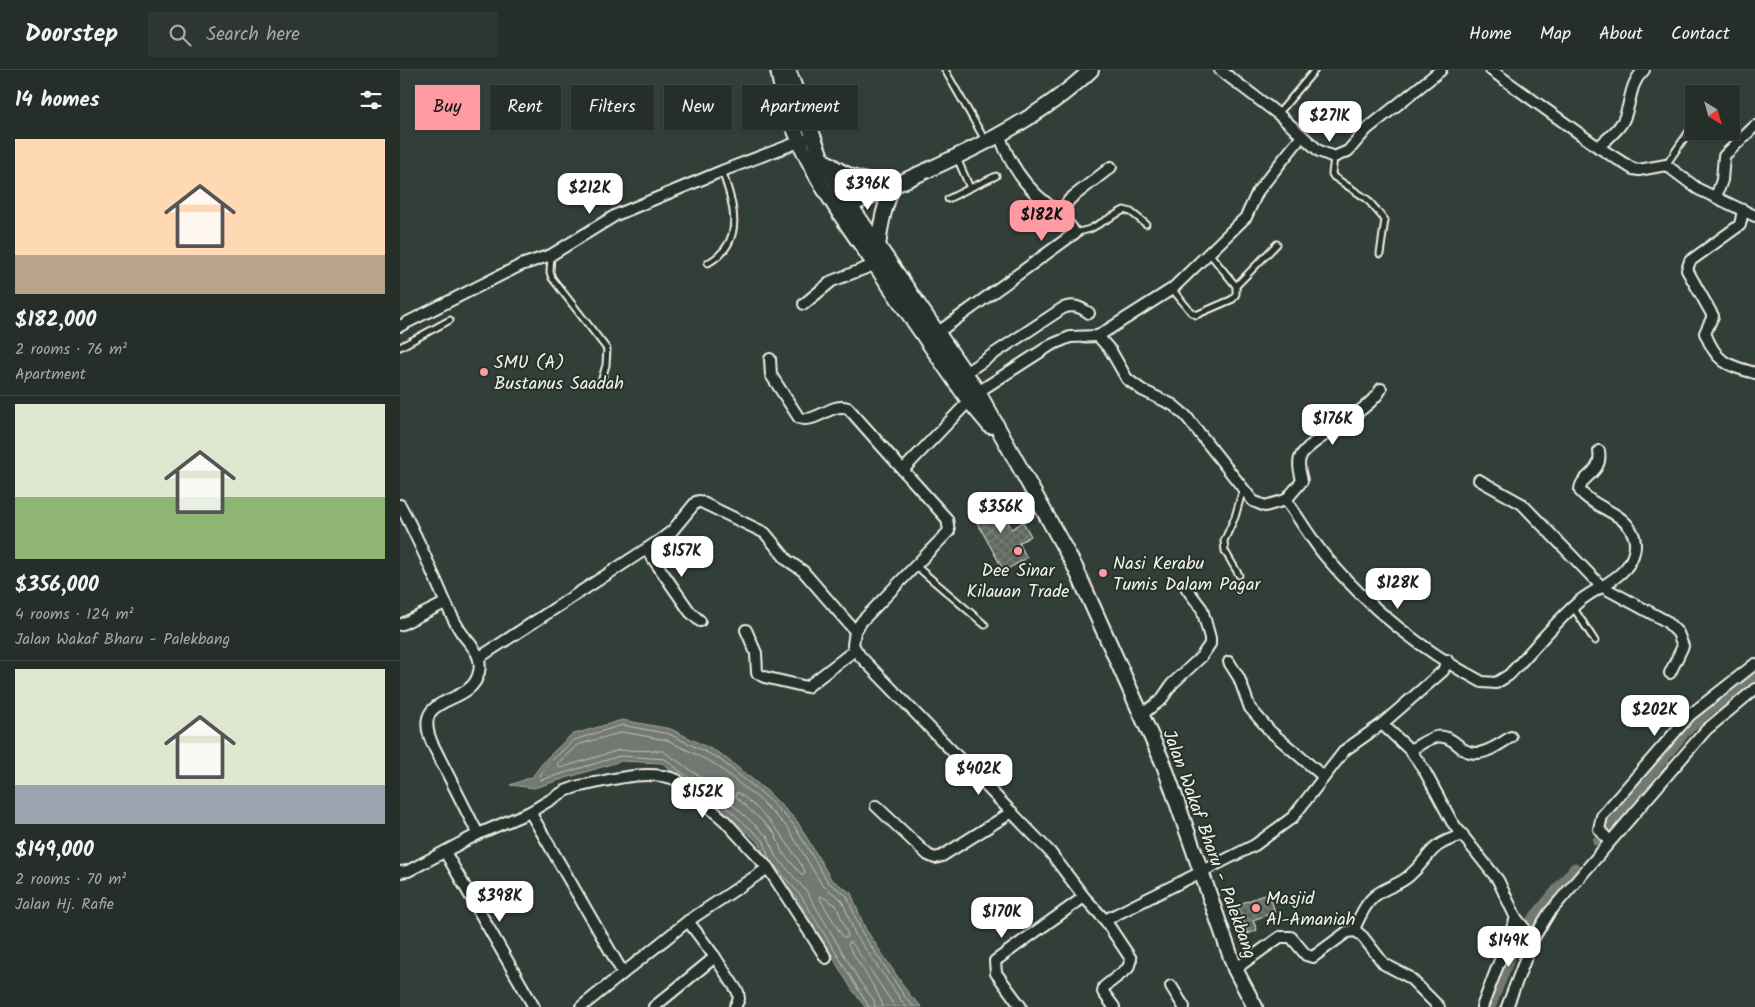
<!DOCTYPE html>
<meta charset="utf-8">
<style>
body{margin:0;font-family:Kalam,sans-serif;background:#2e3632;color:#f1f3f6;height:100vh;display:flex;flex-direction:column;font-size:19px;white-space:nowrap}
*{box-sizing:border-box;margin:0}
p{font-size:16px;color:#a4a8a8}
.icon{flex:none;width:28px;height:28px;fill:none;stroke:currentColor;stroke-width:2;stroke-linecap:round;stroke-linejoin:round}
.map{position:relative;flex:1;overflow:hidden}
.side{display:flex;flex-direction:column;background:#262e2a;width:400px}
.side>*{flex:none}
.banner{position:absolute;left:15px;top:15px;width:475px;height:45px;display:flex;gap:10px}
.needle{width:32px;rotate:143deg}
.fabs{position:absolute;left:1285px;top:15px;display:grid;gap:10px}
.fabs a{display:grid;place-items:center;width:55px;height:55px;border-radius:0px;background:#262e2a;box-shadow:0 1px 4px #0004,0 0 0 1px #424a47;font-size:25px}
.price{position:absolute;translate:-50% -42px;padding:0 11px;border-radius:10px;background:#fff;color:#222;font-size:16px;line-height:32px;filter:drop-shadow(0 1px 2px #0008)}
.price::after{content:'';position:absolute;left:50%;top:30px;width:15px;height:11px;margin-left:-8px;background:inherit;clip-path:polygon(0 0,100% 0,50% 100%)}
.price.current{background:#ff9aa2;color:#111}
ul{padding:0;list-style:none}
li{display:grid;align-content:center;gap:10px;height:265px;padding:0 15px}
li+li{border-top:1px solid #424a47}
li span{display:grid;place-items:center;height:155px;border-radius:0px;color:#555}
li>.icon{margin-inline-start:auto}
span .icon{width:90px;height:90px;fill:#fffc;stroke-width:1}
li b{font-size:21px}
h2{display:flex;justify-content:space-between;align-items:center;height:60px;padding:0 15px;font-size:21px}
.tag{padding:0 18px;border-radius:0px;background:#262e2a;box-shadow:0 1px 4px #0004,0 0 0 1px #424a47;font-size:18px;line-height:45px}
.tag.current{background:#ff9aa2;color:#111}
header{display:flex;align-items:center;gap:30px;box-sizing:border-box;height:70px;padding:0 25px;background:#262e2a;border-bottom:1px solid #424a47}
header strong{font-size:24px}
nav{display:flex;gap:28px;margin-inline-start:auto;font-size:18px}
.search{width:350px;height:45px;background:#2e3632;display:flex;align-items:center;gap:12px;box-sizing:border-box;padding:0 18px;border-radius:0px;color:#a4a8a8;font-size:19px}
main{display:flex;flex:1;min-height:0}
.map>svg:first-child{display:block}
.water{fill:#727972;stroke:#a6a9a1}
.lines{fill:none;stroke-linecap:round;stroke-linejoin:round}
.shore{stroke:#c0c1b9;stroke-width:1}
.canal{stroke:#727972;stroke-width:11}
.building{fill:url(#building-cross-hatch);stroke:#f4f1e8}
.service-casing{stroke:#f4f1e8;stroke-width:9}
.minor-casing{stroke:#f4f1e8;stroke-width:14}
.secondary-casing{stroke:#f4f1e8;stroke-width:18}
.service{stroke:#26332d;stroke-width:5}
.minor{stroke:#26332d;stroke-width:10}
.secondary{stroke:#26332d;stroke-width:14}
.poi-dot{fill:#ff9aa2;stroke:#26332d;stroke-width:2}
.labels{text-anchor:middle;stroke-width:4;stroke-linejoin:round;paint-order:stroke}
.poi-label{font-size:18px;fill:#f4f1e8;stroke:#26332d;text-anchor:start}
.street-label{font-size:18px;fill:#f4f1e8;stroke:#26332d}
</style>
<header>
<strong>Doorstep</strong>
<div class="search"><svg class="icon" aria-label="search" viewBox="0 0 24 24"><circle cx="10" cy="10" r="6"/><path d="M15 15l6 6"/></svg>Search here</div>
<nav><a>Home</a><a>Map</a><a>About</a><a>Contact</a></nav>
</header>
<main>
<section class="side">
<h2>14 homes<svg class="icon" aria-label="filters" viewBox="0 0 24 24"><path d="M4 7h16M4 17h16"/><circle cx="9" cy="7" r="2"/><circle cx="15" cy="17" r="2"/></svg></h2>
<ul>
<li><span style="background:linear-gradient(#ffd9b3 75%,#b9a48a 0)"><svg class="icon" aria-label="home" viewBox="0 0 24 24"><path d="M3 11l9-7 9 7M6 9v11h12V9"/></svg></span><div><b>$182,000</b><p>2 rooms · 76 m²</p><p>Apartment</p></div></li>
<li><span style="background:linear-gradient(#dfe7d0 60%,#8fb573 0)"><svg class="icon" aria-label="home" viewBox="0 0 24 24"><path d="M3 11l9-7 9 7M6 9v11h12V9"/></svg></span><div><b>$356,000</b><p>4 rooms · 124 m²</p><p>Jalan Wakaf Bharu - Palekbang</p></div></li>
<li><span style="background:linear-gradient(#dfe7d0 75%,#9aa5b1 0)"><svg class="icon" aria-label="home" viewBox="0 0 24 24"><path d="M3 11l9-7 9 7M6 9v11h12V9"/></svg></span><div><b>$149,000</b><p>2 rooms · 70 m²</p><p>Jalan Hj. Rafie</p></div></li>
</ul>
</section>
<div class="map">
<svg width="1355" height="937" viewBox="0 0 1355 937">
<defs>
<pattern id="building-cross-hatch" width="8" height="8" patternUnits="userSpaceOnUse" patternTransform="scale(1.25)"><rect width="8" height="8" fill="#5f6861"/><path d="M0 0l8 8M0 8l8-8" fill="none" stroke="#777e78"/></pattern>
</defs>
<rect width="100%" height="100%" fill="#323e38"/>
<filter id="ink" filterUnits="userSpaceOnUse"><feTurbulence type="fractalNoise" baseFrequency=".02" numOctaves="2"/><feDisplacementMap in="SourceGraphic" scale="10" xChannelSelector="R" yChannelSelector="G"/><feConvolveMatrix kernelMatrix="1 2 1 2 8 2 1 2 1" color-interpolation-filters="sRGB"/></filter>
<g filter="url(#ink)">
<!-- water -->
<polygon class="water" points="222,650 271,659 321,684 368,722 397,751 431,809 451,823 465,858 509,924 522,937 465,937 451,918 397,828 365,791 360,774 302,722 278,706 262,693 221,691 134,718 110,715 132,707 146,689 171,665"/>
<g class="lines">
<!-- shore -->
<g class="shore">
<path d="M336 723H339C371 748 384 767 405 801V804H401L382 782 374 762 336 727Z"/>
<polygon points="421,826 436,835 448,865 447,868 443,867 420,829"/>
<polyline points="469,937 401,826 369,789 364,771 306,719 281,702 265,689 220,686 141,710 139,707 150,692 174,670 222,655 269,664 318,688 364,725 393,754 428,812 447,826 461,861 505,927 514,937"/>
<polyline points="475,937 474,930 460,912 407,822 375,785 368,767 309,713 263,681 219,680 160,698 157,694 177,675 223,662 267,670 315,694 360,730 388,758 422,815 442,830 455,864 506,937"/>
<path d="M483 937C482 926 455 888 448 875L449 872 452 873 495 937"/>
</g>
<!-- canal -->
<g class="canal">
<polyline points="1198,771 1283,664 1308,641 1355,609"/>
<polyline points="1090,937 1113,879 1127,856 1175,798"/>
</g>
</g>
<!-- building -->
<g class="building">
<polygon points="594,427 612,459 623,452 631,466 619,473 627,488 604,501 570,440"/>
<polygon points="869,823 875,842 853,850 857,860 848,864 837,835"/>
</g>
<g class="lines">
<!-- service casing -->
<g class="service-casing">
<g id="service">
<polyline points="545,0 585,70"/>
<polyline points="878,44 915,0"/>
<polyline points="934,87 932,104 934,107 967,129 985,150 980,184"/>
<polyline points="557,88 570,118 596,106"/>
<polyline points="1266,95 1294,54"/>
<polyline points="548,129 570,118"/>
<polyline points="675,163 690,159 724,140 731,142 746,154"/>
<polyline points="809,183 836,216 877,174"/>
<polyline points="151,185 150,202 152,208 207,279 206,295 201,312"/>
<path d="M308 193C346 172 334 135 322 101"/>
<polyline points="772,219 791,242 796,245 833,229 836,224 836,216"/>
<polyline points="0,277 50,250"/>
<polyline points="516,496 585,555"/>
<polyline points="839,505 825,481 824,471 835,447 843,419"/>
<polyline points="1173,537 1195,571"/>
</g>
</g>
<!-- minor casing -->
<g class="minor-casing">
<g id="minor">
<polyline points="820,0 878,44 919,81 934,87 948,81 967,59 1041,0"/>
<polyline points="1091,0 1198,77 1233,99 1239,100 1266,95 1298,119 1355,146"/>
<path d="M1198 77C1207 69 1218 61 1223 51 1232 33 1228 15 1244 0"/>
<polyline points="1316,127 1322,110 1324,86 1355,56"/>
<path d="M1343 140 1340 155 1290 191 1287 200 1313 246 1305 263C1317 293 1326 295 1355 303"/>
<polyline points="659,144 670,129 711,97"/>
<polyline points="404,234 432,211 474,195"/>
<polyline points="0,256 121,195 151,185 216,145 322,101 404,70"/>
<path d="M537 263 675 163C665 147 650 137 636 124 618 107 607 87 599 64"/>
<path d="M698 266 711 281 727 309 742 320 773 335 786 346 853 431 865 436 886 430C899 448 911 469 925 486 968 537 1023 581 1082 612L1096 613 1109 605C1131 582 1151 557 1175 535 1189 521 1211 515 1225 499 1234 489 1239 473 1231 460 1220 441 1194 438 1180 421 1180 404 1203 405 1199 381"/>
<path d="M370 289 371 305 399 348C416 354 431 332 448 338L503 400"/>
<path d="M565 303 663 238C674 234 680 237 689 243"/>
<polyline points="578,322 651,275 670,267 698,266 772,219 846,147 858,121 902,66"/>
<polyline points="569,331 503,400 547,449 549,461 462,551 455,561 453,575 460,586 650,782 684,827 705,850 855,775 893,747 945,680 982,654"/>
<polyline points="1079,410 1122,434 1201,516 1266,551 1278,563 1283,576 1270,603"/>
<path d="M886 430 902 411C901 404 897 396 900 388 905 371 969 343 981 319"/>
<path d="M0 435C12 457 23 481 33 504 42 523 49 544 61 562 70 575 83 584 79 602 71 639 10 621 32 673L78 764"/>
<polyline points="247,480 290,542 300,551"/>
<polyline points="0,555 45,533"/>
<polyline points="346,560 356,583 357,603 364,607 407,617 455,580"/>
<polyline points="80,587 260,470 272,461 296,432 299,431 365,463 387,490 403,501 455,561"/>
<polyline points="1047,590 1043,601 982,654 1010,680 1023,698 1052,752 1098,810 1116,848 1082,937"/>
<polyline points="829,592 839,608 850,638 870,661 924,707"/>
<polyline points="741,645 761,630 772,614 801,587 810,574 810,568 802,539 787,519"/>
<path d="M1010 680C1029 670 1039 658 1058 675 1063 680 1069 683 1076 683 1088 683 1101 673 1111 667"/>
<polyline points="476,736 528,785 535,788 542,786 612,742"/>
<polyline points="130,742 223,903"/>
<polyline points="1209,771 1199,759 1202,746 1290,645 1355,594"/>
<polyline points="45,782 134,937"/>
<path d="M0 802 8 801 78 764 130 742 165 721 176 717C207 711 246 698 277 710L325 751 368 798 426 888"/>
<polyline points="1116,848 1133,869"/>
<polyline points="705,850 731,889 728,898 704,917 703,922 714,937"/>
<path d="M953 861C959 849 965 833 976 825 986 817 999 815 1009 806 1034 784 1026 776 1063 765"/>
<polyline points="835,899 880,867 891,867 906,885 913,887 947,862 956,861 963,867 984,894 1009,907 1039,937"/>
<polyline points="771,916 784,937"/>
<polyline points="181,937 288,851"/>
<polyline points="254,937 315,887"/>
<polyline points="335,937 339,929 338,922 315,887 288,851 368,798"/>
<polyline points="621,937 596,903 595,891 684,827"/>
<polyline points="1107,937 1133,869 1149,843 1306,660 1355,619"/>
</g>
</g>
<!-- secondary casing -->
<g class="secondary-casing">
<g id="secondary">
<path d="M378 0C392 81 433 134 478 199 508 243 538 287 569 331L590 356"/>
<polyline points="388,0 421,87 450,135 578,322 675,497 764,695 835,899 855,937"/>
<path d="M428 93C448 108 466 113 491 114"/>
<path d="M444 138C527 99 624 64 691 0"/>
<path d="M478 177C480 154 484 135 494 114"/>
</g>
</g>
<!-- service -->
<use href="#service" class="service"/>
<!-- minor -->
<use href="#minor" class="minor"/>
<!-- secondary -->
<use href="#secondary" class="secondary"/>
</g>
</g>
<!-- markers -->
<g class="poi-dot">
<circle cx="84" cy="302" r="5"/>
<circle cx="618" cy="481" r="5"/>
<circle cx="703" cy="503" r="5"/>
<circle cx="856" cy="838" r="5"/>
</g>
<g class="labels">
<!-- poi labels -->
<g class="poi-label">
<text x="94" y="298">SMU (A)<tspan x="94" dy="21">Bustanus Saadah</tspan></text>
<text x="713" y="499">Nasi Kerabu<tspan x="713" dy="21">Tumis Dalam Pagar</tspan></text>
<text x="618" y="506" text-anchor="middle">Dee Sinar<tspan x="618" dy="21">Kilauan Trade</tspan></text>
<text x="866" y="834">Masjid<tspan x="866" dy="21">Al-Amaniah</tspan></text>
</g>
<!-- street labels -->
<g class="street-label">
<text transform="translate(810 774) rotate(70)" y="6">Jalan Wakaf Bharu - Palekbang</text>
</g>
</g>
</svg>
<div class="fabs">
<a><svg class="needle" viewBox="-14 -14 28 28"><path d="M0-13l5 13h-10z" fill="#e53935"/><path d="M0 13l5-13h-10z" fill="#a4a8a8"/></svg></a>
</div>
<b class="price" style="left:930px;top:73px">$271K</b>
<b class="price" style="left:468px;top:141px">$396K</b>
<b class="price" style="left:190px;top:145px">$212K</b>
<b class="price current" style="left:642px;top:172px">$182K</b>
<b class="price" style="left:933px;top:376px">$176K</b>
<b class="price" style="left:601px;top:464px">$356K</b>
<b class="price" style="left:282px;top:508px">$157K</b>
<b class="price" style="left:998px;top:540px">$128K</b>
<b class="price" style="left:1255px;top:667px">$202K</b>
<b class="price" style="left:579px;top:726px">$402K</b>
<b class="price" style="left:303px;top:749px">$152K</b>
<b class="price" style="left:100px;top:853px">$398K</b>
<b class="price" style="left:602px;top:869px">$170K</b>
<b class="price" style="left:1109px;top:898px">$149K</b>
<div class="banner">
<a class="tag current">Buy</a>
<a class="tag">Rent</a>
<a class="tag">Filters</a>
<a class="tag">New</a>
<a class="tag">Apartment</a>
</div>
</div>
</main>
